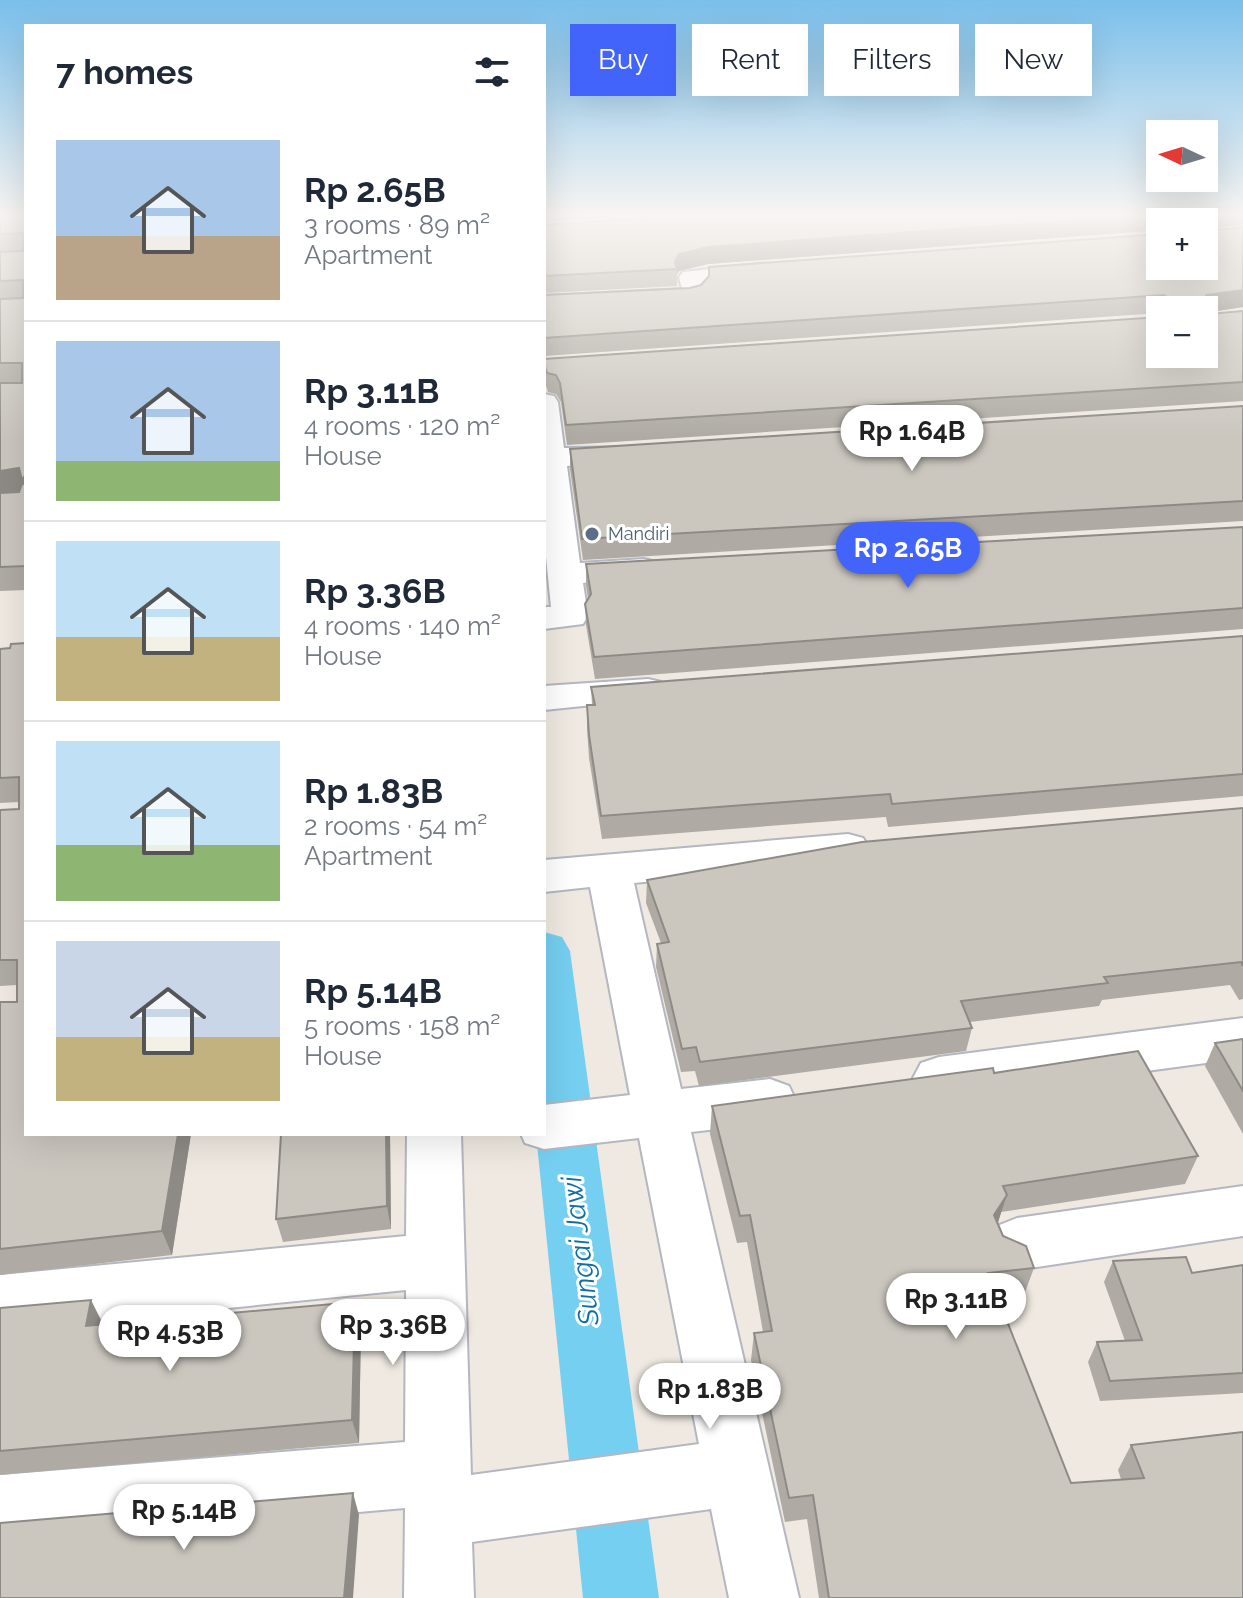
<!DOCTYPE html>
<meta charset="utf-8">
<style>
body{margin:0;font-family:Raleway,sans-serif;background:#f6f6f7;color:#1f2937;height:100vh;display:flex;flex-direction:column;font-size:30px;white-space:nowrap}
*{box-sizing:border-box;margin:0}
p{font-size:26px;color:#747a83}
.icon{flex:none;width:44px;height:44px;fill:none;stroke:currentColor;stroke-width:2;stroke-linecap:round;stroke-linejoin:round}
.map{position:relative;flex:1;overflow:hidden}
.panel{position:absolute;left:24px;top:24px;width:522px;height:1112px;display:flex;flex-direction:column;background:#fff;border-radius:0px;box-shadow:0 8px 32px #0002}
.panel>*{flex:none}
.guide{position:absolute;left:570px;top:24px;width:552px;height:72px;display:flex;gap:16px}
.needle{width:52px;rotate:274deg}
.tools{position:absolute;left:1146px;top:120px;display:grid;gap:16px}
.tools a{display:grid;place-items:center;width:72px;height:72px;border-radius:0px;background:#fff;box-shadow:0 8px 32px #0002;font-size:40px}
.price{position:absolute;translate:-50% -68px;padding:0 18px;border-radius:28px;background:#fff;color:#222;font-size:26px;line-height:52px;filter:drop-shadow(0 2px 4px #0008)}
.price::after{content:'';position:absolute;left:50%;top:48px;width:24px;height:18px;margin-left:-12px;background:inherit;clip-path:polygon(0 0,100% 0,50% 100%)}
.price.selected{background:#4264fb;color:#fff}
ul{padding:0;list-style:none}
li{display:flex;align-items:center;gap:24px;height:200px;padding:0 32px}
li+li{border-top:2px solid #e0e1e3}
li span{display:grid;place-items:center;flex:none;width:224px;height:160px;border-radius:0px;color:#555}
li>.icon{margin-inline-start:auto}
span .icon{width:96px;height:96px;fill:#fffc;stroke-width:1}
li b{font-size:34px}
h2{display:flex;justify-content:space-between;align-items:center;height:96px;padding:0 32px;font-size:34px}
.tag{padding:0 28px;border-radius:0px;background:#fff;box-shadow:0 8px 32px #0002;font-size:28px;line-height:72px}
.tag.selected{background:#4264fb;color:#fff}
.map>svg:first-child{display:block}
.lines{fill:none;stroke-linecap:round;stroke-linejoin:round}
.canal{fill:#75cff0;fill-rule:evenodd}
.minor-casing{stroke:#b4b7c1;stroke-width:4}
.minor{fill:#fff;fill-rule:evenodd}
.wall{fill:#afaba4}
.shaded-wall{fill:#8e8b86}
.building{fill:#cbc7bf;stroke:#8e8b86;stroke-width:2}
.service-dot{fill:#5c6f8a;stroke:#fff;stroke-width:3}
.labels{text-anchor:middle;stroke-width:6;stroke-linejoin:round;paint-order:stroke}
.far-service-label{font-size:18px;fill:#4e5e75;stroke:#fff;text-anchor:start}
.near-water-label{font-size:28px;font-style:italic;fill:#0d6fa3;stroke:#fff}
</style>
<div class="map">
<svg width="1243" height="1598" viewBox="0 0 1243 1598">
<rect width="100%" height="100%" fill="#efe9e1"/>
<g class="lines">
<!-- canal -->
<polygon class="canal" points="544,932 562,937 570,951 659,1598 583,1598 536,1134 544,1134"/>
<!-- minor casing -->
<g class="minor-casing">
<g id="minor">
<polygon points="764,263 776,270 772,275 704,283 706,291 698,301 689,303 544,310 544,296 682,289 679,277 683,272"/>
<polygon points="544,394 554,396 558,402 564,448 638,447 642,453 638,459 567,466 580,563 644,559 656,562 661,569 656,576 583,583 588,616 583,624 544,629 544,607 551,607 544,537"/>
<polygon points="648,679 661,682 667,690 661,698 544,710 544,686"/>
<polygon points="848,834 863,838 870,849 863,860 634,883 681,1089 770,1079 789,1086 796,1101 789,1116 770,1123 691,1132 799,1598 729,1598 711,1509 472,1542 474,1598 404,1598 405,1508 0,1543 0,1475 405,1442 406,1290 0,1331 0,1275 406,1236 407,1134 461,1134 471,1475 699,1444 639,1138 544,1149 525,1143 521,1134 544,1134 544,1105 630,1095 590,887 544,892 544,860"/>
<polygon points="1243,1018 1243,1058 939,1099 921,1093 913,1078 921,1063 939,1057"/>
<polygon points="1243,1186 1243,1236 1017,1270 997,1262 988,1244 997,1226 1017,1218"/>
</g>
</g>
<!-- minor -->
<use href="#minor" class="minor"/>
</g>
<!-- wall -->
<g class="wall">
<polygon points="0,214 26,214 26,590 0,591"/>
<polygon points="544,214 670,214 544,222"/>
<polygon points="711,214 1243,214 1243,224 1208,229 1209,231 1243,227 1243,307 1209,312 1209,314 1243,311 1243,401 567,445 561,402 556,394 548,392 544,379 544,359 1160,317 1204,310 1160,310 1160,313 544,356 544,295 1160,266 1204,222 1160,222 1160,230 708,264 679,271 677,274 677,286 545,293 544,287 544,225"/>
<polygon points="1243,406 1243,521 583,560 570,469 570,449"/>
<polygon points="1243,527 1243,629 595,679 586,625 585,604 588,598 586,586 586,564"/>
<polygon points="1243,636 1243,796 888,827 886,817 602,839 589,758 587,728 587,705 592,705 591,687"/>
<polygon points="26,643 26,1134 191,1134 172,1255 0,1275 0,1002 17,1002 17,985 0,986 0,810 19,809 19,802 0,803 0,649 10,648"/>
<polygon points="1243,808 1243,999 1239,1000 1230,985 1102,1000 1099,1006 970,1022 972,1028 966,1051 699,1086 695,1071 681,1072 656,967 657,944 661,943 646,903 647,880"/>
<polygon points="1243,1039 1243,1134 1205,1066 1215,1043"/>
<polygon points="994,1073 1198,1156 1185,1184 1001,1212 998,1223 1003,1236 1034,1268 1024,1295 998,1298 1071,1483 1121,1479 1118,1470 1131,1445 1243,1598 819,1598 807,1519 785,1522 751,1360 754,1333 763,1332 747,1242 737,1243 710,1134 712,1106"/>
<polygon points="281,1134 390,1134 391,1229 283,1242 276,1219"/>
<polygon points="1113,1261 1192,1273 1243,1265 1243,1393 1100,1401 1088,1362 1097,1342 1125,1341 1104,1282"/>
<polygon points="355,1302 361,1326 359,1443 0,1475 0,1308 103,1324 103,1325"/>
</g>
<!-- shaded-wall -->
<g class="shaded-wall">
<polygon points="1164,214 1162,222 1160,222 1160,230 708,264 679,271 677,274 677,269 675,262 679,254 708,247"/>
<polygon points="1205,214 1243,214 1243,224 1204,230"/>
<polygon points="1243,290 1243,307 1204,313 1206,295"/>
<polygon points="19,468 26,474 26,492 25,490 0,494 0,471"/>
<polygon points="178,1134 191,1134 172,1255 162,1231"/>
<polygon points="386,1134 390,1134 391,1229 387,1206"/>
<polygon points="1007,1195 998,1222 994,1215"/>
<polygon points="91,1300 103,1324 98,1350 86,1326"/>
<polygon points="355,1302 361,1326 359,1443 352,1420"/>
<polygon points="353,1493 359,1515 353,1598 344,1598"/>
</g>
<!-- building -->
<g class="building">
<polygon points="0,214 26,214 26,474 22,480 19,468 0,471 0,383 22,383 22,363 0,363 0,299 23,298 23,280 0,281 0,252 23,251 23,233 0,234"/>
<polygon points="711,214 1160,214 708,247 679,254 675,262 677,269 544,276 544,225"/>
<polygon points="1164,214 1205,214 1209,231 1243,227 1243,290 1206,295 1209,314 1243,311 1243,382 566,425 560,383 556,375 547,373 544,363 544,359 1160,317 1160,354 1204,354 1204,310 1166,310 1168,298 1164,295 544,338 544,295 690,288 701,285 709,276 709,267 1160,234 1160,266 1204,266 1204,222 1166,222 1167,217"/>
<polygon points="1243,406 1243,501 582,539 570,449"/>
<polygon points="22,484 26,484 26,566 0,567 0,493 19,492"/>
<polygon points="1243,527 1243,608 594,657 585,604 591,594 586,564"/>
<polygon points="1243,636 1243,774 892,804 890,794 601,816 589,735 587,705 595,705 591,687"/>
<polygon points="26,643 26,1134 178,1134 162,1231 0,1249 0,1002 17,1002 17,960 0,960 0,810 19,809 19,777 0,778 0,649 10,648 11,644"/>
<polygon points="1243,808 1243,966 1241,962 1104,977 1108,983 961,1001 972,1028 700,1062 696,1047 682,1049 657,944 669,942 647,880 862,842"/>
<polygon points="1243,1039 1243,1091 1215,1043"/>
<polygon points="1138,1051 1198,1156 1003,1186 1007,1195 994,1215 1003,1236 1026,1246 1034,1268 988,1273 1071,1483 1144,1478 1131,1445 1243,1432 1243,1598 829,1598 813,1495 789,1498 754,1333 772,1331 750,1215 740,1216 712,1106 993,1068 994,1073"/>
<polygon points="281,1134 386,1134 387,1206 276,1219"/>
<polygon points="1186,1257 1192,1273 1243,1265 1243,1373 1110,1381 1097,1342 1142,1340 1113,1261"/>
<polygon points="91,1300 86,1326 355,1302 352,1420 0,1451 0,1308"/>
<polygon points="353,1493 344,1598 0,1598 0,1523"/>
</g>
<!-- sky -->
<linearGradient id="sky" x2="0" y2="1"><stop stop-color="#7abfeb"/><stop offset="0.49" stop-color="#f8f5f2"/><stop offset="1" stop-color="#f8f5f2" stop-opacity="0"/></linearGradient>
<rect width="1243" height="438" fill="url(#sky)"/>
<!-- markers -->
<circle class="service-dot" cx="592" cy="534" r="8"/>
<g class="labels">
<!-- far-service labels -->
<g class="far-service-label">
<text x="608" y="540">Mandiri</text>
</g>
<!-- near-water labels -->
<g class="near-water-label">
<text transform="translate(580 1251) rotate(-97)" y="10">Sungai Jawi</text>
</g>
</g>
</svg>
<div class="tools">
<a><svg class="needle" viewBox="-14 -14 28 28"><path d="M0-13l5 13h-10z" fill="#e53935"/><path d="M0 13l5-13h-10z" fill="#747a83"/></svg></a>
<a>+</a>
<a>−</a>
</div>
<b class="price" style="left:912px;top:473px">Rp 1.64B</b>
<b class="price selected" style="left:908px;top:590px">Rp 2.65B</b>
<b class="price" style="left:956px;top:1341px">Rp 3.11B</b>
<b class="price" style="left:393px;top:1367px">Rp 3.36B</b>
<b class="price" style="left:170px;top:1373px">Rp 4.53B</b>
<b class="price" style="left:710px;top:1431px">Rp 1.83B</b>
<b class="price" style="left:184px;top:1552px">Rp 5.14B</b>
<div class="guide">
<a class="tag selected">Buy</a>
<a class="tag">Rent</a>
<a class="tag">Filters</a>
<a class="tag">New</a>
</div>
<section class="panel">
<h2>7 homes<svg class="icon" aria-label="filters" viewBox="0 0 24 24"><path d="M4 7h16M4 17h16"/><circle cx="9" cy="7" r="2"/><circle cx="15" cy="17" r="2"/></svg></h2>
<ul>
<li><span style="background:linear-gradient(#a9c7e8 60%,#b9a48a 0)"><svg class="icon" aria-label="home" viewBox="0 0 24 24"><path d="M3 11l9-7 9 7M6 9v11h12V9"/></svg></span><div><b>Rp 2.65B</b><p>3 rooms · 89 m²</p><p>Apartment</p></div></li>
<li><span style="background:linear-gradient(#a9c7e8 75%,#8fb573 0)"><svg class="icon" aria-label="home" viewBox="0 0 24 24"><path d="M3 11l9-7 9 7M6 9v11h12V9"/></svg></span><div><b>Rp 3.11B</b><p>4 rooms · 120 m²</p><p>House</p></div></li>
<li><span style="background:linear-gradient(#bfe0f5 60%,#c2b280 0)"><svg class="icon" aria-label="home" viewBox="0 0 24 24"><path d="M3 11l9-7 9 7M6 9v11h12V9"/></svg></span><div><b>Rp 3.36B</b><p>4 rooms · 140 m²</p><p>House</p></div></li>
<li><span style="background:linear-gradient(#bfe0f5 65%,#8fb573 0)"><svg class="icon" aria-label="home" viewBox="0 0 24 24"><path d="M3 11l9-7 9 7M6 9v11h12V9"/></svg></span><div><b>Rp 1.83B</b><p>2 rooms · 54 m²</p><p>Apartment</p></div></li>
<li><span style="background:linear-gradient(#c9d6e8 60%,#c2b280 0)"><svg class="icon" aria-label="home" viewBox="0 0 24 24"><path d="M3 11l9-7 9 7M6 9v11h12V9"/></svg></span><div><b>Rp 5.14B</b><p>5 rooms · 158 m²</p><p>House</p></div></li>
</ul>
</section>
</div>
